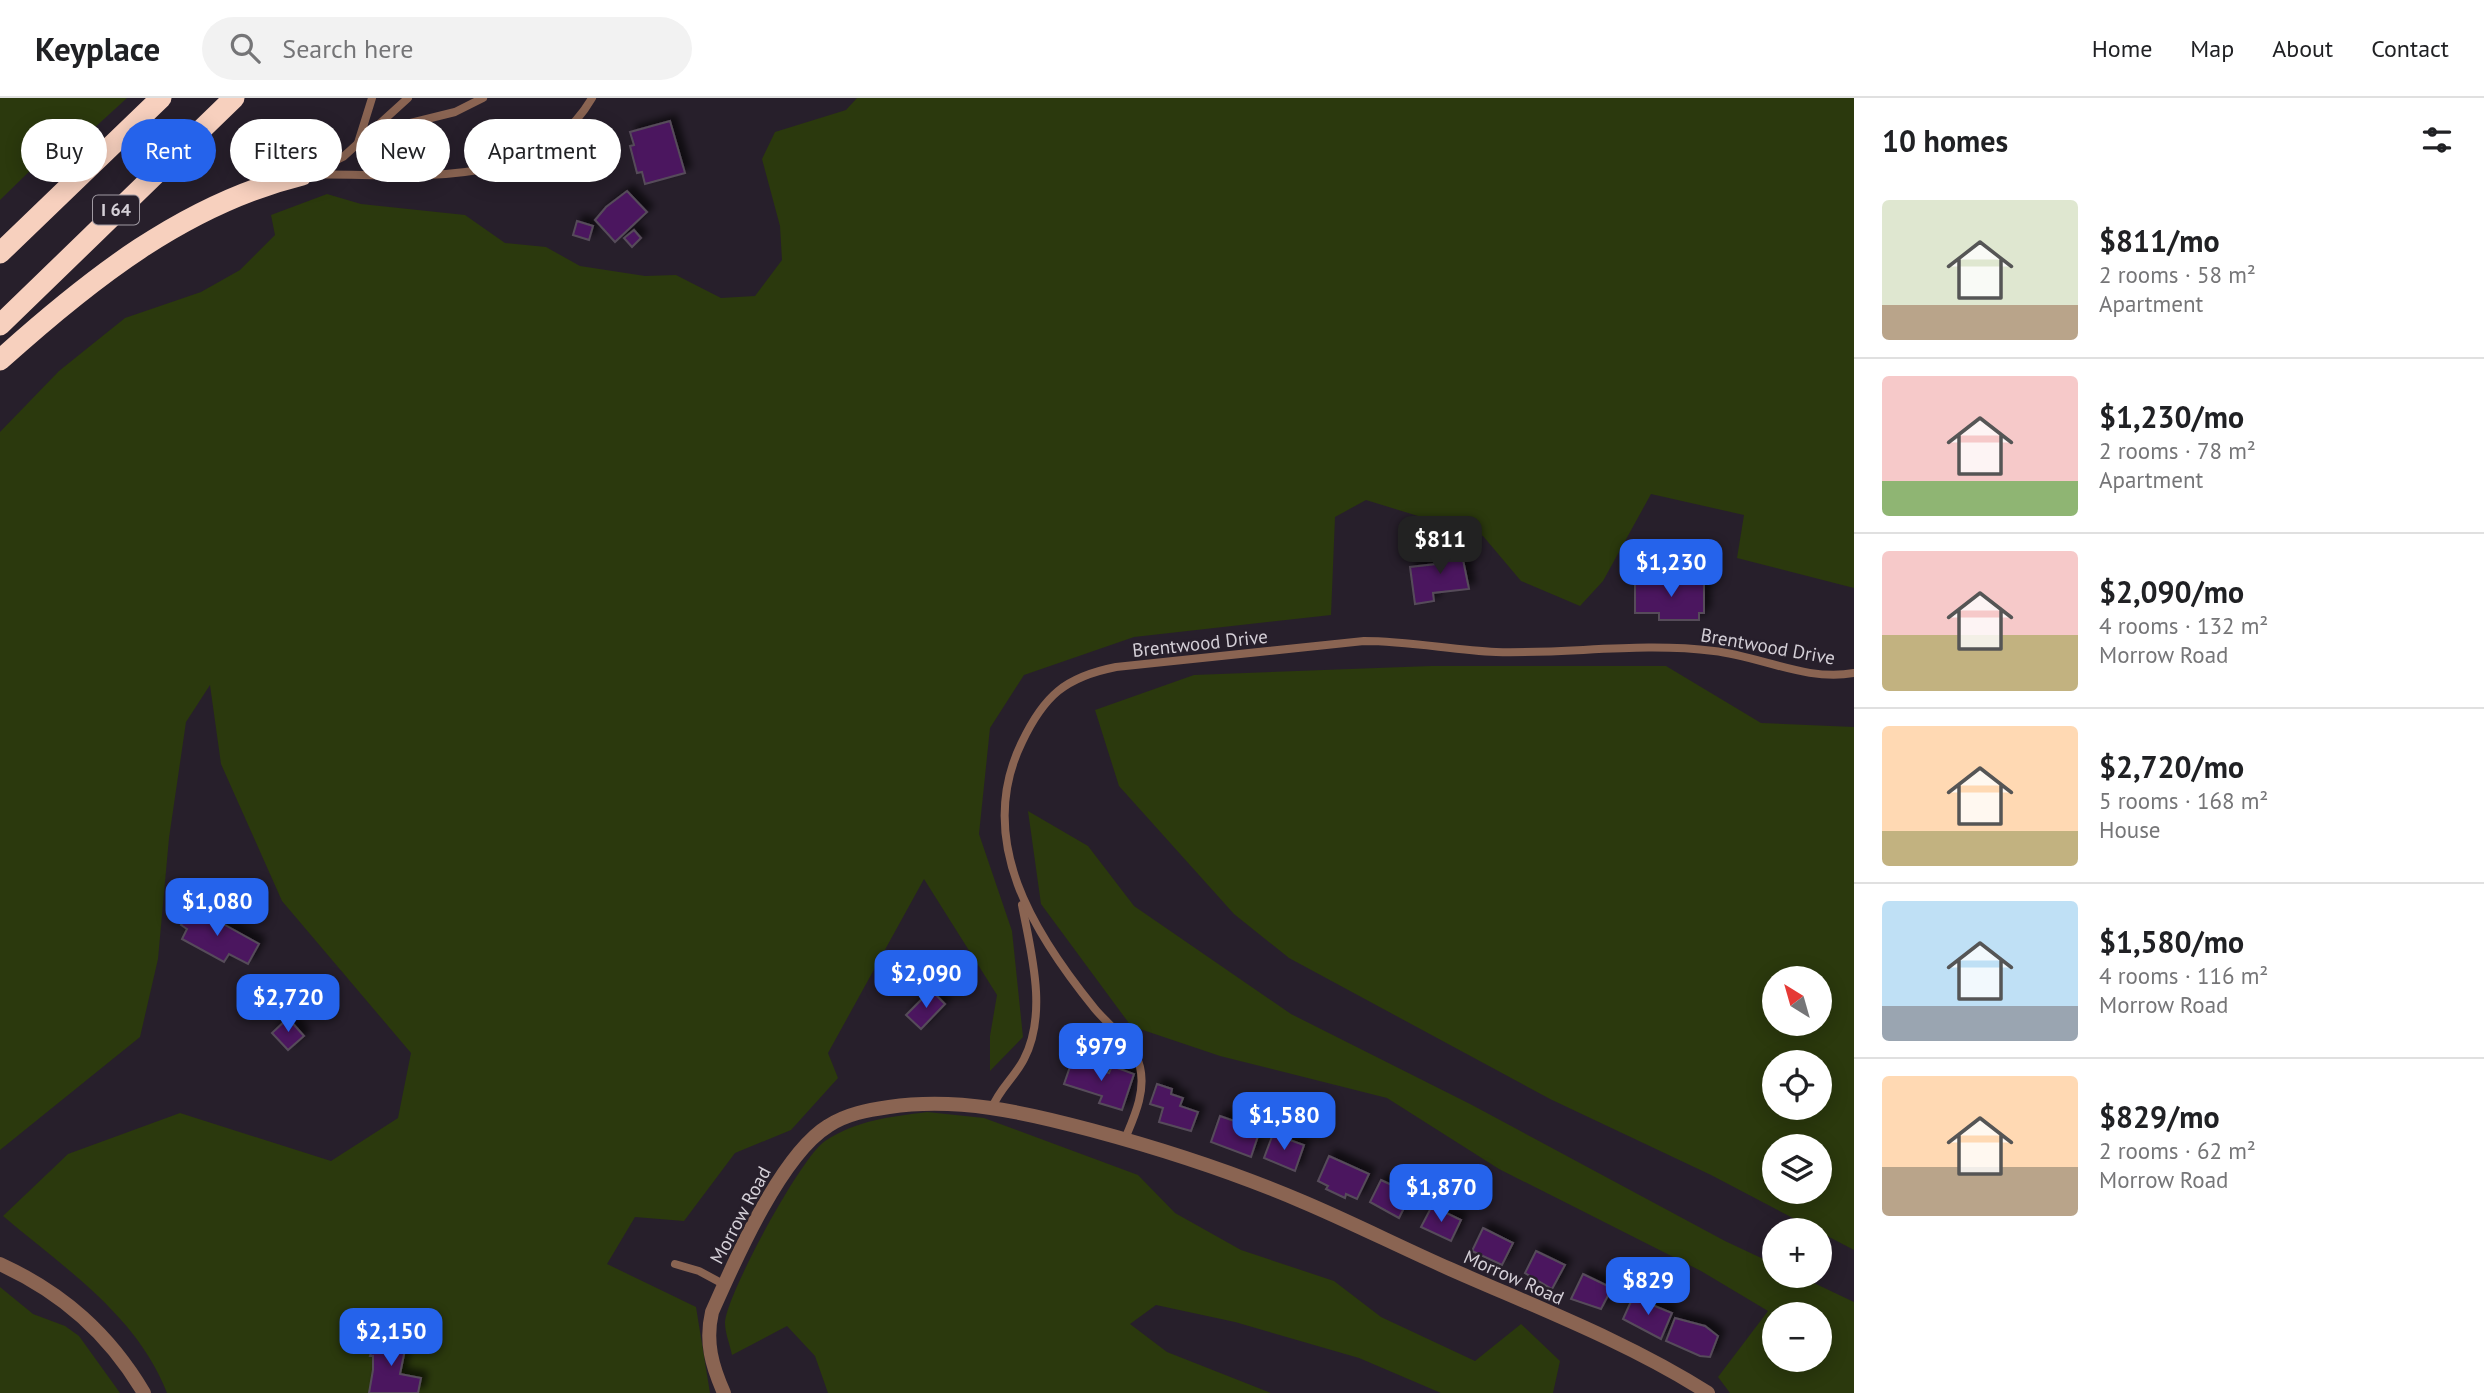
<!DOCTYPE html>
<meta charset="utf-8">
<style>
body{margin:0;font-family:"PT Sans",sans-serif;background:#f2f2f2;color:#202124;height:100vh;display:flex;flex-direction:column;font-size:26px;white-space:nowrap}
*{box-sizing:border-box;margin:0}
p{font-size:23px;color:#757577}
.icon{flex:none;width:38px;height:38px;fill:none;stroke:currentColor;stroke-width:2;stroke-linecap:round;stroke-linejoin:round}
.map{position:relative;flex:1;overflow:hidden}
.details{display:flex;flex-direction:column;background:#fff;width:630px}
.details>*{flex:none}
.banner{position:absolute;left:21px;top:21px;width:665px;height:63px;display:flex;gap:14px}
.needle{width:46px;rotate:323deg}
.buttons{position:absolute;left:1762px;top:868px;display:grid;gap:14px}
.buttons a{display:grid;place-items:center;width:70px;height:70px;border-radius:50%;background:#fff;box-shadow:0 4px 18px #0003;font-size:35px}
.price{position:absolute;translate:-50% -60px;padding:0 16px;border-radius:14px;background:#2563eb;color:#fff;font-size:23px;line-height:46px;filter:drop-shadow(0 2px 4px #0008)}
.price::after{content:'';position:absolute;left:50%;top:42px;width:21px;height:16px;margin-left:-10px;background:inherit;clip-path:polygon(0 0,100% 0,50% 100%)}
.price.current{background:#222;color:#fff}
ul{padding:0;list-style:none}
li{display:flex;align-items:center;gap:21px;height:175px;padding:0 28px}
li+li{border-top:2px solid #e0e0e0}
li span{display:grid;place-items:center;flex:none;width:196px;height:140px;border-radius:7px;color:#555}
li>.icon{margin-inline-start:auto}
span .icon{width:84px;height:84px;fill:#fffc;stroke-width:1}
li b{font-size:30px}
h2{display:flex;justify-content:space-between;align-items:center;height:84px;padding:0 28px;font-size:30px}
.chip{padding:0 24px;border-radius:32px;background:#fff;box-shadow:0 4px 18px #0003;font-size:24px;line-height:63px}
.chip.current{background:#2563eb;color:#fff}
header{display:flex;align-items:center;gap:42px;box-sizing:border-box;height:98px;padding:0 35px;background:#fff;border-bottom:2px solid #e0e0e0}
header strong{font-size:33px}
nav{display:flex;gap:38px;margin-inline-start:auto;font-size:24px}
.search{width:490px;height:63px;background:#f2f2f2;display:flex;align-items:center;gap:18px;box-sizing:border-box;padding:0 24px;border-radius:38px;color:#757577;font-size:26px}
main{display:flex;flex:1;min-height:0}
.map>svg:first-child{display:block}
.green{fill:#2b390d;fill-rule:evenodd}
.building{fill:#4b175f;stroke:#564c5a;stroke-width:2;filter:url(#shadow)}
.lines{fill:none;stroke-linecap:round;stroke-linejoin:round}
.service{stroke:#8a6452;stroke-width:8}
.minor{stroke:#8a6452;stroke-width:14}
.tertiary{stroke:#8a6452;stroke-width:14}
.motorway{stroke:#f7d0be;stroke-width:21}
.labels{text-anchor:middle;stroke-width:5;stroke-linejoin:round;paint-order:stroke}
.shield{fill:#271f2b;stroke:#a09aa3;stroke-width:2}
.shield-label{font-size:18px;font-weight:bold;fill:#d4cfd7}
.street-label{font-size:19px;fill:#d4cfd7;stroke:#271f2b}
</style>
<header>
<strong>Keyplace</strong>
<div class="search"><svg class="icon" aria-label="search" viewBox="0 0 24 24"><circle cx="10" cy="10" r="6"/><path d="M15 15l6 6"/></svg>Search here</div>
<nav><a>Home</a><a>Map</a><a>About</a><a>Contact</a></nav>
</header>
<main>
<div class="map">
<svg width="1854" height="1295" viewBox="0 0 1854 1295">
<defs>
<filter id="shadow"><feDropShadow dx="6" dy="-6" stdDeviation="3.5" flood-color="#0009"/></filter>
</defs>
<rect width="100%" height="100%" fill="#271f2b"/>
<!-- green -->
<g class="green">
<polygon points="0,0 127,0 92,32 78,26 0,102"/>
<path d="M857 0H1854V490L1737 460 1744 417 1651 396 1603 483 1580 508 1521 483 1483 438 1366 402 1335 419 1331 517 1134 539 1024 577 990 630 979 736 1012 833 1023 939 990 973V938L997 897 924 781 828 955 838 980 791 1032 735 1055 684 1123 635 1119 607 1166 696 1209 710 1295H167C137 1217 64 1170 3 1118L68 1056 180 1015 331 1063 398 1020 411 955 282 803 221 666 210 587 186 624 169 740 158 861 140 939 0 1052V334L59 273 125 220 201 194 240 172 275 137 271 117 327 96 361 106 465 117 505 145 546 149 580 168 645 178 676 177 721 200 755 198 782 162 780 128 762 61 775 34 846 12Z"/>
<path d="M1431 568H1666L1761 625 1854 629V1152L1711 1077 1550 1001 1289 860 1234 816 1119 688 1095 612 1194 577ZM1820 880V926H1774V880ZM1820 964V1010H1774V964ZM1774 1048H1820V1094H1774Z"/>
<path d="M1028 713 1088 748 1134 808 1291 916 1472 1007 1725 1143 1774 1166V1178H1799L1854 1204V1295H1730L1718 1279 1768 1213 1701 1173 1499 1071 1387 1000 1220 958 1131 928 1041 806ZM1820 1216V1262H1774V1216Z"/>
<path d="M927 1014 984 1020 1138 1077 1175 1115 1241 1152 1334 1183 1381 1219 1475 1263 1521 1226 1560 1263 1553 1295H1441L1359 1260 1235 1224 1156 1207 1130 1226 1167 1254 1271 1295H828L815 1258 787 1228 732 1257C730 1247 725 1235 725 1225 726 1197 801 1059 825 1043 857 1022 890 1019 927 1014Z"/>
<polygon points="0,1189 33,1216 65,1228 79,1238 120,1295 0,1295"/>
</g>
<!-- building -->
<g class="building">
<polygon points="670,23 685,75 645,86 642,74 637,75 630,48 634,47 630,34"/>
<polygon points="627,93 647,114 615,144 595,122 606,109"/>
<polygon points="577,123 593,128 589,142 573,137"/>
<polygon points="634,132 641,140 632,149 624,140"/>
<polygon points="1460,447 1469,491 1433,495 1434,503 1415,506 1410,469 1445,465 1443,449"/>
<polygon points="1667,475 1679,475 1680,485 1704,485 1704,515 1699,515 1699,522 1659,522 1659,515 1635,515 1635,485 1667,485"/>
<polygon points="198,812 259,846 248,866 229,856 224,864 182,841 187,831 181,827 187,816 194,819"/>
<polygon points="931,892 945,906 921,931 906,917"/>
<polygon points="288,920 304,938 288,952 272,935"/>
<polygon points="1072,963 1109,975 1112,968 1134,976 1122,1012 1099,1005 1102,998 1064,986"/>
<polygon points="1157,986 1172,991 1171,996 1183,1000 1180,1008 1198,1014 1191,1033 1159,1024 1163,1010 1150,1006"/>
<polygon points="1220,1018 1260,1032 1251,1059 1211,1044"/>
<polygon points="1273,1036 1304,1047 1295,1073 1264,1060"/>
<polygon points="1329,1058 1369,1076 1357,1101 1346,1096 1345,1100 1326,1091 1328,1088 1318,1083"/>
<polygon points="1381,1082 1411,1096 1399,1120 1370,1104"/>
<polygon points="1432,1108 1461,1122 1451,1143 1421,1129"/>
<polygon points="1483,1130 1513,1145 1502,1167 1472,1153"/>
<polygon points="1536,1153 1565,1167 1552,1191 1525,1175"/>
<polygon points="1583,1176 1612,1190 1601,1211 1571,1201"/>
<polygon points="1633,1199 1672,1215 1661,1241 1623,1221"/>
<polygon points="1675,1220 1705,1228 1718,1238 1710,1259 1700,1258 1666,1243"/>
<polygon points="378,1236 407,1242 400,1276 421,1280 418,1295 369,1295 373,1272 373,1258 370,1258"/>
</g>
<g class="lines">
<!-- service -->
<g class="service">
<polyline points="374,34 455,14 483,0"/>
<polyline points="358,45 372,0"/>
<polyline points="312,74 343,59 408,0"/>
<path d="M302 77C399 73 534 100 592 0"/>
<path d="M992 1010C999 991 1015 979 1024 961 1048 915 1031 854 1022 807"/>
<path d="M1125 1041C1134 1019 1146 994 1140 969 1135 946 1109 928 1095 911 1034 836 974 742 1022 644 1044 598 1065 579 1116 569L1364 543C1409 543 1452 552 1496 554 1569 556 1641 544 1714 553 1760 558 1807 584 1854 575"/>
<polyline points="675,1166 699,1173 725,1187"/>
</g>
<!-- minor -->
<path class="minor" d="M724 1295C712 1268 705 1244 712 1214 735 1162 781 1057 828 1028 846 1016 868 1012 889 1009 958 999 1024 1014 1091 1032 1162 1051 1233 1074 1301 1103 1351 1124 1400 1149 1450 1171 1536 1209 1628 1244 1708 1295"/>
<!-- tertiary -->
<path class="tertiary" d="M0 1166C63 1195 109 1236 144 1295"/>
<!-- motorway -->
<g class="motorway">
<polyline points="0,155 161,0"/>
<polyline points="0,227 234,0"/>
<path d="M0 262C89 182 184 106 302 77"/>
</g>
</g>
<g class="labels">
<!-- shield labels -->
<rect class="shield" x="93" y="97.5" width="46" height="29" rx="5"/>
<g class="shield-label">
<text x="116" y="118">I 64</text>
</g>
<!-- street labels -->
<g class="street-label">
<text transform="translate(1200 545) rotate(-6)" y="7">Brentwood Drive</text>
<text transform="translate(1768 548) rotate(10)" y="7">Brentwood Drive</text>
<text transform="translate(740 1117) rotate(-62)" y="7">Morrow Road</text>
<text transform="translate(1514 1179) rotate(24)" y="7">Morrow Road</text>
</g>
</g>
</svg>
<div class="buttons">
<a><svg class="needle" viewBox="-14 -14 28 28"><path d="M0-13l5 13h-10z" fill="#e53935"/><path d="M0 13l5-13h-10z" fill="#757577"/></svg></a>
<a><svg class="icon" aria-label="locate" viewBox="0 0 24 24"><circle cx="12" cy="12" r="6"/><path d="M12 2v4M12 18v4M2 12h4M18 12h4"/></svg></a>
<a><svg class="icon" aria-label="layers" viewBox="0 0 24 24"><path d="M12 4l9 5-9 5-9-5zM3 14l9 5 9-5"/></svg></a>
<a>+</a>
<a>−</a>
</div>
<b class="price current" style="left:1440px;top:478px">$811</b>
<b class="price" style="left:1671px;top:501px">$1,230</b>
<b class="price" style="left:217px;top:840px">$1,080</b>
<b class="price" style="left:926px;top:912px">$2,090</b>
<b class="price" style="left:288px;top:936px">$2,720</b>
<b class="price" style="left:1101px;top:985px">$979</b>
<b class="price" style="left:1284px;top:1054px">$1,580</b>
<b class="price" style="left:1441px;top:1126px">$1,870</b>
<b class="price" style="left:1648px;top:1219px">$829</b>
<b class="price" style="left:391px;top:1270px">$2,150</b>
<div class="banner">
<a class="chip">Buy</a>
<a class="chip current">Rent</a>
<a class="chip">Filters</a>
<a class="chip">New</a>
<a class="chip">Apartment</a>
</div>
</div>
<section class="details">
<h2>10 homes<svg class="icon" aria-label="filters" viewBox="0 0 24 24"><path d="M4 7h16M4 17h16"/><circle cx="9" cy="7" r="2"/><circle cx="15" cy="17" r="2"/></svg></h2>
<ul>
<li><span style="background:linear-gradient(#dfe7d0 75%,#b9a48a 0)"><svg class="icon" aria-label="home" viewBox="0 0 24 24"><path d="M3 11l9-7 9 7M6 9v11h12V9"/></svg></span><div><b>$811/mo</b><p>2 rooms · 58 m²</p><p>Apartment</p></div></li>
<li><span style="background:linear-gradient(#f6c9c9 75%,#8fb573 0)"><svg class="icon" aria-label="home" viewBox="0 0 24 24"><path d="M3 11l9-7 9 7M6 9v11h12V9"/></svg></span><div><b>$1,230/mo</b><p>2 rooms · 78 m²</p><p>Apartment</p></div></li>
<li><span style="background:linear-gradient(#f6c9c9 60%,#c2b280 0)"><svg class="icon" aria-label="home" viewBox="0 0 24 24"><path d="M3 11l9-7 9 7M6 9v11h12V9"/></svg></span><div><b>$2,090/mo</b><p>4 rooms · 132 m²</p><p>Morrow Road</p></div></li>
<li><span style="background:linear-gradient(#ffd9b3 75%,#c2b280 0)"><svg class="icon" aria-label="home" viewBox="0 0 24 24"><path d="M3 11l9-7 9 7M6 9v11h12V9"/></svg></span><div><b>$2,720/mo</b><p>5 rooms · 168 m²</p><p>House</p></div></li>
<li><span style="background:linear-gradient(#bfe0f5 75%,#9aa5b1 0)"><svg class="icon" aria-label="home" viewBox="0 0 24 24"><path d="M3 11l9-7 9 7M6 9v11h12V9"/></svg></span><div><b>$1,580/mo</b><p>4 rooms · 116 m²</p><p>Morrow Road</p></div></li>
<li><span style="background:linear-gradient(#ffd9b3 65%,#b9a48a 0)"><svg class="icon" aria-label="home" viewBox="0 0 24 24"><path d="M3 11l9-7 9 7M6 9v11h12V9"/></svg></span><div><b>$829/mo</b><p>2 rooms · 62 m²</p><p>Morrow Road</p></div></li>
</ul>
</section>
</main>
